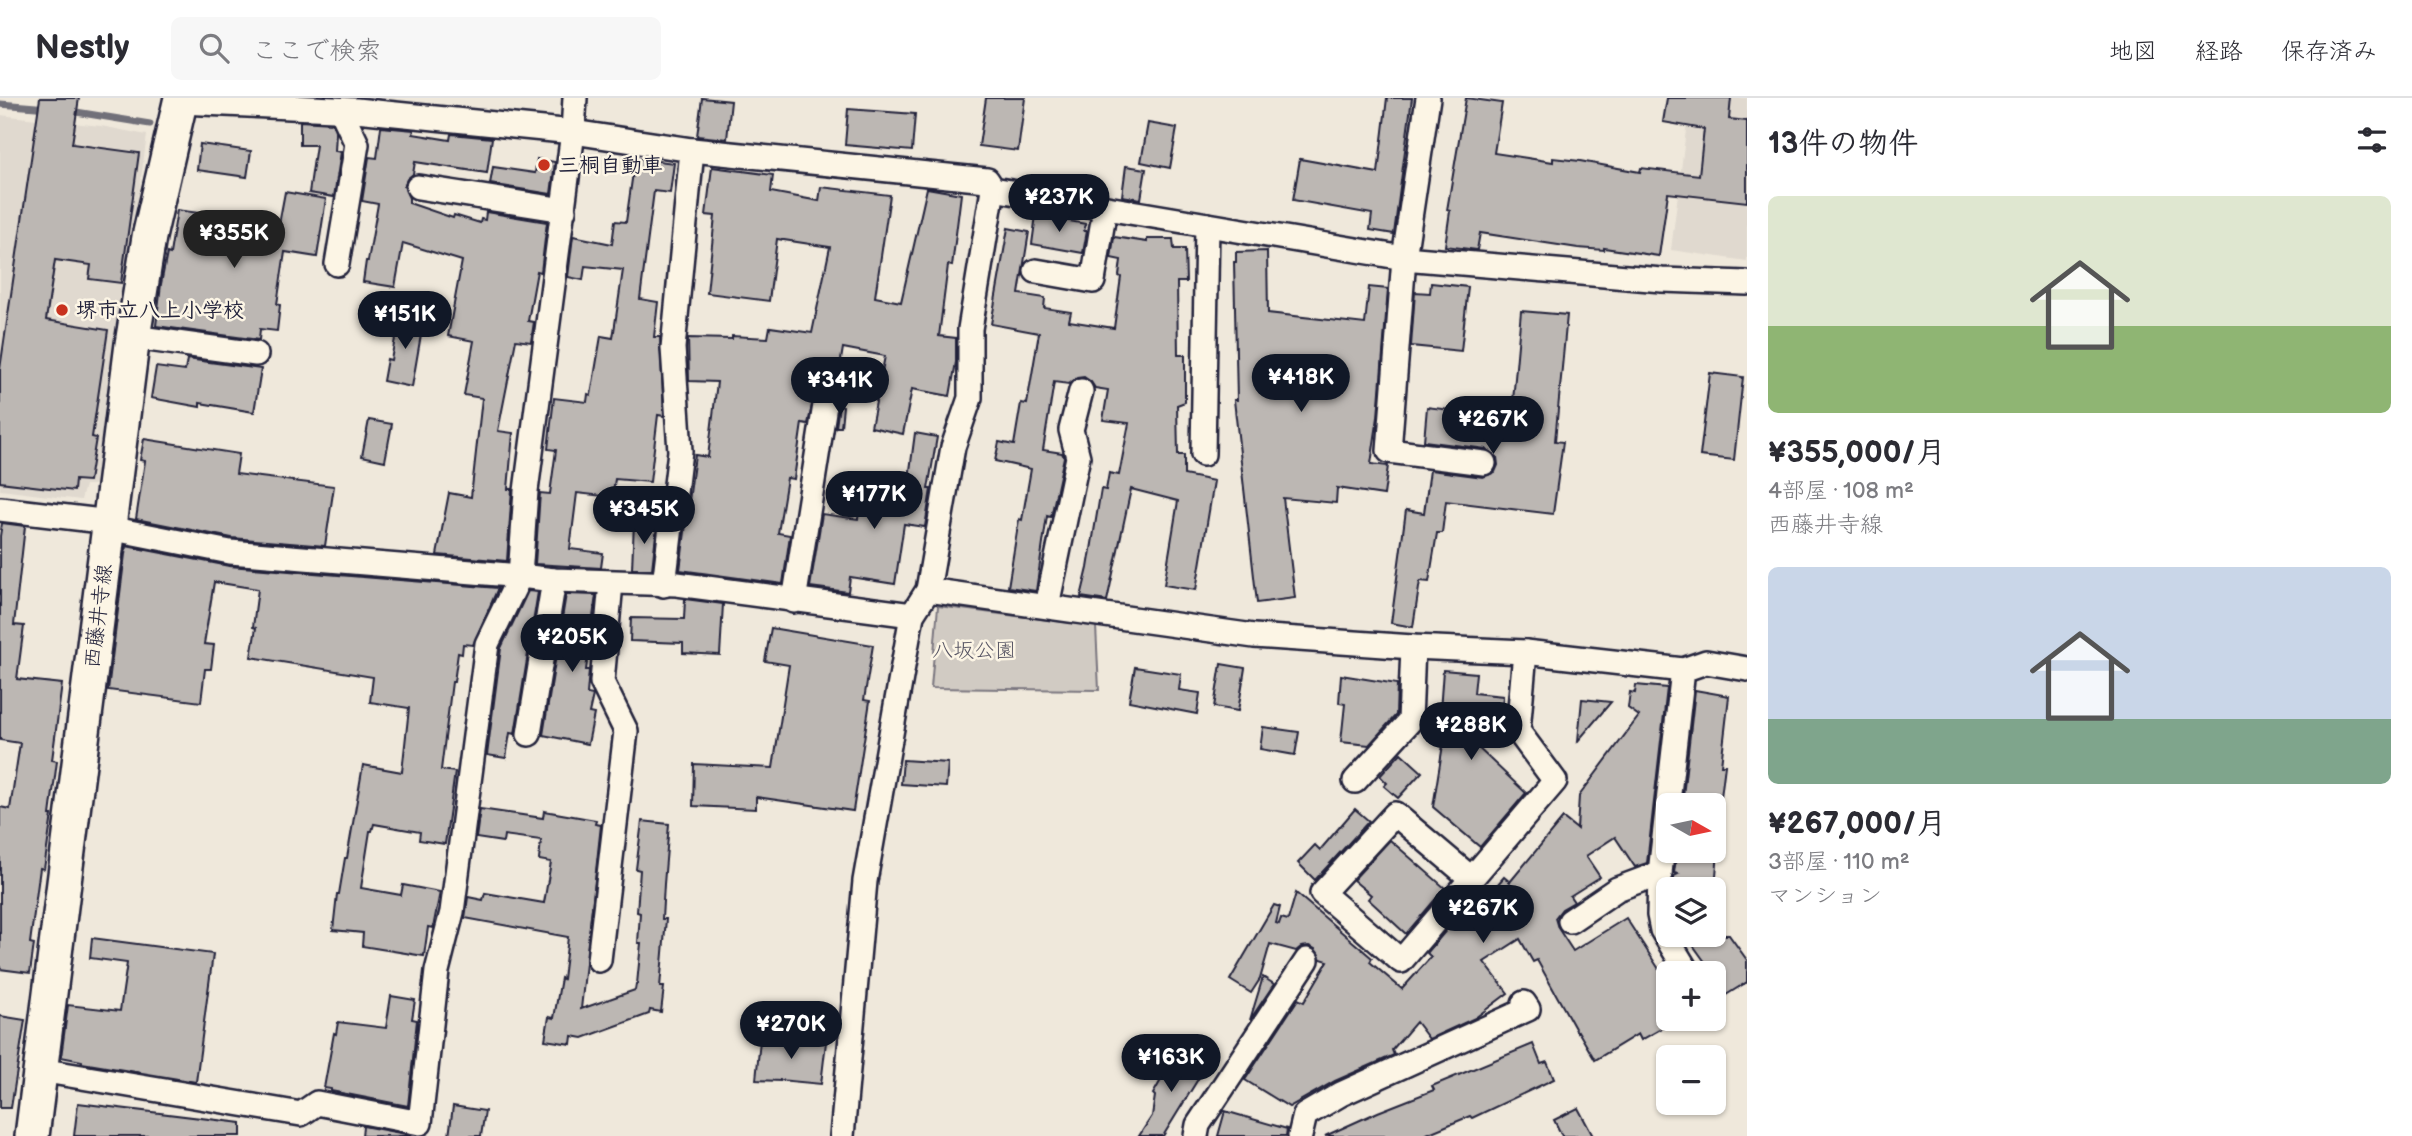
<!DOCTYPE html>
<html lang="ja">
<meta charset="utf-8">
<style>
body{margin:0;font-family:"Balsamiq Sans","Klee One",sans-serif;background:#f7f7f7;color:#2b2b33;height:100vh;display:flex;flex-direction:column;font-size:26px;white-space:nowrap}
*{box-sizing:border-box;margin:0}
p{font-size:23px;color:#7c7c81}
.icon{flex:none;width:38px;height:38px;fill:none;stroke:currentColor;stroke-width:2;stroke-linecap:round;stroke-linejoin:round}
.map{position:relative;flex:1;overflow:hidden}
.sheet{display:flex;flex-direction:column;background:#fff;width:665px}
.sheet>*{flex:none}
.needle{width:46px;rotate:99deg}
.controls{position:absolute;left:1656px;top:695px;display:grid;gap:14px}
.controls a{display:grid;place-items:center;width:70px;height:70px;border-radius:10px;background:#fff;box-shadow:0 2px 5px #0004;font-size:35px}
.price{position:absolute;translate:-50% -60px;padding:0 16px;border-radius:24px;background:#111827;color:#fff;font-size:23px;line-height:46px;filter:drop-shadow(0 2px 4px #0008)}
.price::after{content:'';position:absolute;left:50%;top:42px;width:21px;height:16px;margin-left:-10px;background:inherit;clip-path:polygon(0 0,100% 0,50% 100%)}
.price.active{background:#222;color:#fff}
ul{padding:0;list-style:none}
li{display:grid;align-content:center;gap:14px;height:371px;padding:0 21px}
li span{display:grid;place-items:center;height:217px;border-radius:10px;color:#555}
li>.icon{margin-inline-start:auto}
span .icon{width:126px;height:126px;fill:#fffc;stroke-width:1}
li b{font-size:30px}
h2{display:flex;justify-content:space-between;align-items:center;height:84px;padding:0 21px;font-size:30px}
header{display:flex;align-items:center;gap:42px;box-sizing:border-box;height:98px;padding:0 35px;background:#fff;border-bottom:2px solid #e1e1e2}
header strong{font-size:33px}
nav{display:flex;gap:38px;margin-inline-start:auto;font-size:24px}
.search{width:490px;height:63px;background:#f7f7f7;display:flex;align-items:center;gap:18px;box-sizing:border-box;padding:0 24px;border-radius:10px;color:#7c7c81;font-size:26px}
main{display:flex;flex:1;min-height:0}
.map>svg:first-child{display:block}
.built{fill:#e0d9cf}
.green{fill:#d1cbc3;stroke:#7a767f;stroke-width:2}
.lines{fill:none;stroke-linecap:round;stroke-linejoin:round}
.stream{stroke:#716f79;stroke-width:7}
.building{fill:#bcb7b3;stroke:#22223b;stroke-width:2}
.street-casing{stroke:#22223b;stroke-width:28}
.secondary-casing{stroke:#22223b;stroke-width:38}
.street{stroke:#fcf5e5;stroke-width:23}
.secondary{stroke:#fcf5e5;stroke-width:33}
.poi-dot{fill:#c8321e;stroke:#fcf5e5;stroke-width:2.5}
.labels{text-anchor:middle;stroke-width:5;stroke-linejoin:round;paint-order:stroke}
.poi-label{font-size:21px;font-weight:bold;fill:#22223b;stroke:#fcf5e5;text-anchor:start}
.street-label{font-size:21px;fill:#22223b;stroke:#fcf5e5}
.park-label{font-size:21px;fill:#575564;stroke:#fcf5e5}
</style>
<header>
<strong>Nestly</strong>
<div class="search"><svg class="icon" aria-label="search" viewBox="0 0 24 24"><circle cx="10" cy="10" r="6"/><path d="M15 15l6 6"/></svg>ここで検索</div>
<nav><a>地図</a><a>経路</a><a>保存済み</a></nav>
</header>
<main>
<div class="map">
<svg width="1747" height="1038" viewBox="0 0 1747 1038">
<rect width="100%" height="100%" fill="#efe8db"/>
<filter id="ink" filterUnits="userSpaceOnUse"><feTurbulence type="fractalNoise" baseFrequency=".0143" numOctaves="2"/><feDisplacementMap in="SourceGraphic" scale="14" xChannelSelector="R" yChannelSelector="G"/><feConvolveMatrix kernelMatrix="1 2 1 2 8 2 1 2 1" color-interpolation-filters="sRGB"/></filter>
<g filter="url(#ink)">
<!-- built -->
<g class="built">
<polygon points="1690,0 1747,0 1747,163 1671,152"/>
<polygon points="0,17 101,28 147,37 99,387 85,387 81,402 0,392"/>
</g>
<!-- green -->
<polygon class="green" points="938,508 1096,528 1099,592 931,590"/>
<g class="lines">
<!-- stream -->
<g class="stream">
<polyline points="0,6 48,10"/>
<polyline points="70,13 150,26"/>
</g>
</g>
<!-- building -->
<g class="building">
<polygon points="40,0 79,0 72,46 139,55 121,185 89,181 91,167 55,162 46,222 108,232 92,339 96,340 89,383 75,382 74,393 0,384 0,271"/>
<polygon points="702,0 731,3 727,41 697,38"/>
<polygon points="986,0 1025,0 1018,53 979,48"/>
<polygon points="1387,0 1412,0 1394,136 1370,132 1372,116 1293,102 1300,61 1378,75"/>
<polygon points="1466,0 1502,5 1494,55 1553,64 1553,60 1580,63 1640,74 1641,70 1699,77 1704,31 1663,24 1667,0 1731,0 1729,21 1747,23 1747,104 1668,95 1659,158 1604,150 1604,152 1578,150 1480,135 1477,152 1445,148 1450,113 1447,112"/>
<polygon points="848,11 915,16 912,53 845,47"/>
<polygon points="300,23 332,25 336,35 335,53 341,54 334,99 309,95 316,47 300,47"/>
<polygon points="1148,25 1177,30 1170,70 1141,64"/>
<polygon points="381,29 414,32 413,36 450,42 451,36 492,40 487,75 415,64 413,76 407,81 404,88 409,100 409,105 453,120 454,117 480,125 481,121 485,122 486,114 547,124 541,174 537,173 528,223 534,224 531,244 516,242 498,333 513,335 508,391 512,391 507,463 437,457 449,395 471,399 482,300 464,297 474,243 448,238 462,163 403,145 395,189 363,184 366,163 368,163 378,106 362,103 369,59 377,60"/>
<polygon points="200,46 251,53 247,79 197,72"/>
<polygon points="635,60 674,65 670,95 654,93 640,201 658,204 654,239 660,239 664,318 658,317 650,384 615,381 612,399 577,395 570,451 603,455 601,470 535,466 540,395 550,396 556,352 548,351 554,300 587,304 588,296 591,297 601,238 613,240 623,172 585,168 583,182 568,179 573,138 612,146 615,123 626,124"/>
<polygon points="537,61 555,64 551,96 490,86 493,69 535,75"/>
<polygon points="1126,68 1146,71 1141,101 1122,98"/>
<polygon points="712,69 773,77 771,94 819,103 821,89 890,97 875,199 901,204 927,90 961,96 952,168 948,167 939,238 956,240 956,264 950,298 912,291 903,336 871,329 885,258 843,250 835,298 827,293 819,294 814,299 808,326 802,325 794,381 787,380 778,435 790,437 783,486 680,472 695,357 708,359 717,284 689,283 688,240 732,241 732,238 768,240 770,229 812,235 830,149 777,141 769,203 707,195 715,118 706,117"/>
<polygon points="285,94 326,101 317,159 285,154 277,206 280,207 277,233 260,231 259,242 156,228 161,186 167,155 170,156 177,112 207,116 206,125 259,133 261,123 279,126"/>
<polygon points="1036,117 1086,126 1084,133 1087,133 1083,155 1032,146"/>
<polygon points="1008,130 1029,134 1019,196 1045,200 1044,210 1071,214 1069,223 1114,230 1121,179 1119,178 1121,162 1111,160 1114,139 1147,144 1147,141 1173,141 1174,151 1185,151 1186,184 1177,184 1178,257 1185,257 1185,304 1177,307 1178,357 1184,357 1184,377 1214,383 1196,492 1164,487 1178,403 1131,391 1107,503 1081,499 1088,470 1101,391 1106,392 1109,375 1119,377 1129,325 1103,322 1108,292 1095,290 1091,284 1084,279 1077,280 1069,286 1054,284 1043,352 1062,355 1064,359 1051,419 1047,418 1036,493 1008,489 1019,421 1022,422 1031,371 995,363 999,344 1014,347 1021,305 1027,306 1039,235 991,226"/>
<polygon points="1267,153 1268,215 1365,226 1369,189 1388,191 1378,319 1371,366 1388,368 1384,397 1337,390 1336,405 1283,400 1295,500 1257,505 1234,302 1237,302 1234,164 1236,164 1236,154"/>
<polygon points="1431,185 1468,189 1461,253 1411,248 1415,194 1430,195"/>
<polygon points="1521,213 1567,217 1555,343 1563,344 1553,416 1446,403 1442,435 1437,435 1429,484 1420,483 1413,529 1391,525 1406,412 1424,415 1430,372 1483,379 1495,374 1498,367 1497,359 1486,351 1424,343 1427,309 1451,312 1450,316 1511,325"/>
<polygon points="400,214 424,219 412,289 383,283 387,261 391,262"/>
<polygon points="187,261 261,271 254,314 200,305 200,309 151,300 156,269 185,273"/>
<polygon points="1710,275 1743,279 1734,362 1700,358"/>
<polygon points="839,307 843,308 841,329 836,329"/>
<polygon points="369,322 392,326 385,363 362,358"/>
<polygon points="915,335 937,339 928,391 931,391 925,429 904,426 895,486 850,479 848,494 810,489 822,416 858,421 861,403 905,410"/>
<polygon points="144,341 239,356 236,376 334,388 325,448 232,440 136,421 145,363 140,362"/>
<polygon points="634,424 657,427 652,471 632,471"/>
<polygon points="2,425 25,428 14,527 24,528 17,581 62,586 52,662 57,663 50,717 52,717 44,771 40,770 30,845 34,846 30,875 0,871 0,709 10,711 20,645 0,642 0,438"/>
<polygon points="126,448 229,468 498,490 473,547 463,546 462,556 458,555 454,584 452,584 441,672 455,674 445,746 419,742 420,734 374,726 372,733 370,733 361,790 401,797 403,787 440,794 433,830 428,829 424,858 362,848 363,835 333,832 337,796 339,796 345,760 347,760 363,667 402,674 409,610 370,604 373,579 251,559 256,530 253,529 258,491 214,484 204,546 214,547 211,571 205,571 201,604 108,592"/>
<polygon points="528,493 538,494 515,636 510,635 506,660 487,657 501,550"/>
<polygon points="566,496 596,497 586,572 589,572 587,596 593,597 589,615 594,616 588,646 543,637"/>
<polygon points="685,501 723,506 720,557 683,555 683,545 630,543 631,520 684,521"/>
<polygon points="771,530 873,547 864,602 870,603 853,713 756,699 756,711 693,708 694,666 773,670 789,567 765,563"/>
<polygon points="1221,566 1245,570 1238,613 1214,609"/>
<polygon points="1135,569 1181,576 1179,592 1200,595 1197,616 1129,603"/>
<polygon points="1443,572 1476,575 1474,595 1503,598 1500,632 1456,629 1526,695 1480,749 1433,709 1446,628 1439,627"/>
<polygon points="1341,577 1397,586 1396,617 1369,647 1341,644 1345,606 1339,605"/>
<polygon points="1636,587 1667,590 1647,765 1635,769 1615,739 1586,758 1600,779 1570,798 1574,804 1562,811 1555,820 1558,830 1573,853 1626,820 1668,885 1668,927 1641,942 1638,936 1595,962 1578,933 1577,934 1537,862 1533,864 1520,841 1484,864 1508,895 1475,920 1429,941 1416,924 1392,952 1394,957 1335,983 1289,1009 1245,982 1298,901 1304,904 1328,863 1321,861 1315,851 1309,848 1301,849 1296,853 1270,846 1260,881 1251,895 1230,882 1274,807 1280,809 1276,825 1279,826 1281,820 1288,822 1296,795 1372,860 1370,864 1402,891 1431,859 1427,855 1469,805 1476,811 1504,779 1510,784 1563,720 1577,731 1579,698 1639,618 1628,610 1630,594 1635,595"/>
<polygon points="1695,592 1729,598 1721,667 1725,667 1720,707 1682,707"/>
<polygon points="1582,601 1611,604 1578,643"/>
<polygon points="1263,629 1299,634 1295,657 1260,651"/>
<polygon points="1401,655 1422,674 1398,700 1384,688 1387,685 1380,678"/>
<polygon points="903,662 948,665 946,689 901,686"/>
<polygon points="480,711 543,720 544,713 596,722 595,726 601,727 581,911 635,892 636,886 637,886 641,845 638,845 640,815 637,814 640,772 636,771 642,723 669,726 664,786 662,821 666,821 660,889 664,889 661,914 650,912 649,916 583,940 572,938 571,946 545,942 549,919 554,920 561,880 563,881 568,839 465,820 468,799 483,802 485,795 544,805 551,764 539,762 541,742 504,737 503,744 476,740"/>
<polygon points="1355,711 1369,723 1315,782 1298,765 1315,747 1320,752"/>
<polygon points="1390,742 1445,790 1406,836 1368,801 1371,797 1353,782"/>
<polygon points="1677,752 1718,752 1715,791 1674,791 1674,778 1678,776 1674,775"/>
<polygon points="1685,836 1729,837 1747,862 1747,884 1726,897 1713,879 1713,875"/>
<polygon points="92,840 213,856 196,984 82,965 82,963 61,959 68,907 120,913 127,865 90,860"/>
<polygon points="1263,879 1274,886 1250,922"/>
<polygon points="391,898 415,902 412,921 417,922 408,1008 331,993 331,991 324,990 334,935 336,936 338,924 386,930"/>
<polygon points="0,918 25,922 11,1010 0,1010"/>
<polygon points="788,940 826,944 821,986 780,982 780,983 756,982 760,942 788,944"/>
<polygon points="1533,946 1541,966 1547,964 1554,981 1472,1020 1470,1018 1422,1038 1325,1038 1378,1014 1434,992 1432,988"/>
<polygon points="1172,953 1203,973 1163,1038 1139,1038 1152,1018 1155,998 1153,996 1165,975 1160,972"/>
<polygon points="78,1005 241,1025 241,1038 74,1038"/>
<polygon points="453,1008 485,1013 481,1038 449,1038"/>
<polygon points="1578,1010 1593,1038 1562,1038 1554,1022"/>
<polygon points="1225,1013 1287,1031 1286,1038 1218,1038"/>
<polygon points="363,1028 411,1037 411,1038 362,1038"/>
</g>
<g class="lines">
<!-- street casing -->
<g class="street-casing">
<g id="street">
<polyline points="1428,0 1404,160 1389,353 1484,365"/>
<polyline points="180,4 356,12 573,34 692,52 987,82 993,91 1404,160 1662,182 1747,185"/>
<polyline points="418,89 564,112"/>
<polyline points="337,166 357,46 341,12"/>
<polyline points="1036,173 1093,183 1105,110"/>
<polyline points="133,239 256,256"/>
<polyline points="1203,356 1207,127"/>
<polyline points="0,411 110,424"/>
<polyline points="109,430 230,454 520,478 554,482 677,486 912,517"/>
<polyline points="664,487 680,353 673,250 692,52"/>
<polyline points="928,492 1254,538 1413,549 1525,554 1683,572 1706,564 1747,571"/>
<polyline points="794,503 825,307"/>
<polyline points="1047,508 1078,359 1071,332 1081,293"/>
<polyline points="1683,572 1660,775 1659,817 1662,832 1688,875"/>
<polyline points="529,636 554,482"/>
<polyline points="1355,683 1410,623 1413,549"/>
<polyline points="1472,781 1395,716 1322,795 1401,863 1555,683 1518,633 1525,554"/>
<polyline points="1570,823 1617,791 1660,775"/>
<polyline points="599,862 626,633 602,584 611,485"/>
<polyline points="40,972 301,1016 317,1005 420,1025 437,873 452,814 487,546 520,478 526,393 573,34 575,0"/>
<polyline points="842,1038 865,783 912,517 928,492 953,349 970,300 970,231 993,91"/>
<polyline points="1196,1038 1198,1027 1307,862"/>
<polyline points="1300,1038 1305,1017 1341,996 1528,911 1524,905"/>
</g>
</g>
<!-- secondary casing -->
<g class="secondary-casing">
<polyline id="secondary" points="32,1038 132,246 149,139 181,0"/>
</g>
<!-- street -->
<use href="#street" class="street"/>
<!-- secondary -->
<use href="#secondary" class="secondary"/>
</g>
</g>
<!-- markers -->
<g class="poi-dot">
<circle cx="544" cy="67" r="7"/>
<circle cx="62" cy="212" r="7"/>
</g>
<g class="labels">
<!-- poi labels -->
<g class="poi-label">
<text x="558" y="74">三桐自動車</text>
<text x="76" y="219">堺市立八上小学校</text>
</g>
<!-- street labels -->
<g class="street-label">
<text transform="translate(98 518) rotate(-83)" y="7">西藤井寺線</text>
</g>
<!-- park labels -->
<g class="park-label">
<text x="974" y="559">八坂公園</text>
</g>
</g>
</svg>
<div class="controls">
<a><svg class="needle" viewBox="-14 -14 28 28"><path d="M0-13l5 13h-10z" fill="#e53935"/><path d="M0 13l5-13h-10z" fill="#7c7c81"/></svg></a>
<a><svg class="icon" aria-label="layers" viewBox="0 0 24 24"><path d="M12 4l9 5-9 5-9-5zM3 14l9 5 9-5"/></svg></a>
<a>+</a>
<a>−</a>
</div>
<b class="price" style="left:1059px;top:136px">¥237K</b>
<b class="price active" style="left:234px;top:172px">¥355K</b>
<b class="price" style="left:405px;top:253px">¥151K</b>
<b class="price" style="left:1301px;top:316px">¥418K</b>
<b class="price" style="left:840px;top:319px">¥341K</b>
<b class="price" style="left:1493px;top:358px">¥267K</b>
<b class="price" style="left:874px;top:433px">¥177K</b>
<b class="price" style="left:644px;top:448px">¥345K</b>
<b class="price" style="left:572px;top:576px">¥205K</b>
<b class="price" style="left:1471px;top:664px">¥288K</b>
<b class="price" style="left:1483px;top:847px">¥267K</b>
<b class="price" style="left:791px;top:963px">¥270K</b>
<b class="price" style="left:1171px;top:996px">¥163K</b>
</div>
<section class="sheet">
<h2>13件の物件<svg class="icon" aria-label="filters" viewBox="0 0 24 24"><path d="M4 7h16M4 17h16"/><circle cx="9" cy="7" r="2"/><circle cx="15" cy="17" r="2"/></svg></h2>
<ul>
<li><span style="background:linear-gradient(#dfe7d0 60%,#8fb573 0)"><svg class="icon" aria-label="home" viewBox="0 0 24 24"><path d="M3 11l9-7 9 7M6 9v11h12V9"/></svg></span><div><b>¥355,000/月</b><p>4部屋 · 108 m²</p><p>西藤井寺線</p></div></li>
<li><span style="background:linear-gradient(#c9d6e8 70%,#7fa58c 0)"><svg class="icon" aria-label="home" viewBox="0 0 24 24"><path d="M3 11l9-7 9 7M6 9v11h12V9"/></svg></span><div><b>¥267,000/月</b><p>3部屋 · 110 m²</p><p>マンション</p></div></li>
</ul>
</section>
</main>
